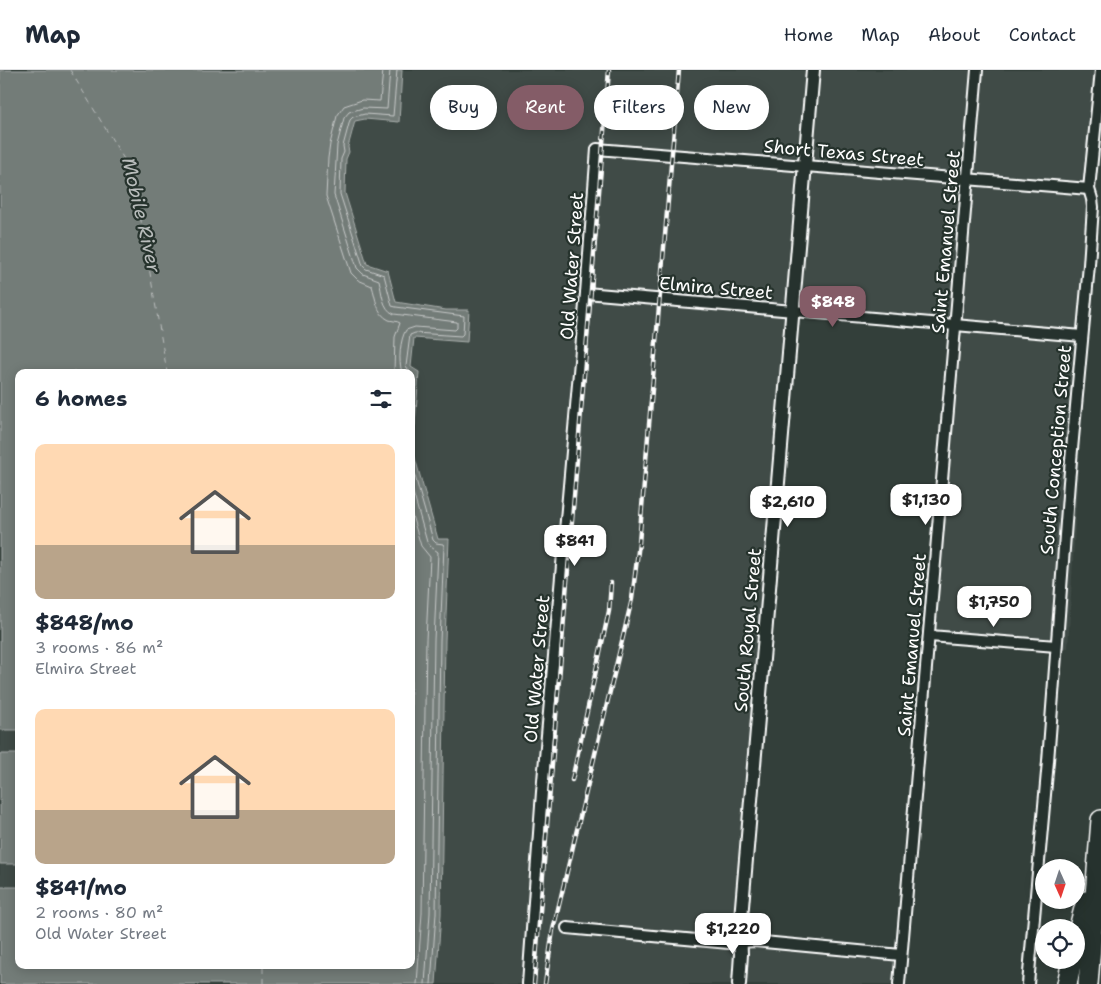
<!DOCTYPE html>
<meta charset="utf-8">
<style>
body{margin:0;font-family:"Shantell Sans",sans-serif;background:#f2f2f3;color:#1f2937;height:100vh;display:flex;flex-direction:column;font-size:19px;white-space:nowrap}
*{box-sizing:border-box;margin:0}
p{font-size:16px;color:#747a83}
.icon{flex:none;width:28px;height:28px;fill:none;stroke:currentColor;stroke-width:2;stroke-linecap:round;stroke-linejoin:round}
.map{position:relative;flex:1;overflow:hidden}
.sheet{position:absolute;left:15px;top:299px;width:400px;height:600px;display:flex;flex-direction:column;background:#fff;border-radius:10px;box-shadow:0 2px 12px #0003}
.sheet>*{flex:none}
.guide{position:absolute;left:430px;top:15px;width:475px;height:45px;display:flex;gap:10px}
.needle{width:32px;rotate:177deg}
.fabs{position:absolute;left:1035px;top:789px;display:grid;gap:10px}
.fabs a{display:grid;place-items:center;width:50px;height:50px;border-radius:50%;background:#fff;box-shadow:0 2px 12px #0003;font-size:25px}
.price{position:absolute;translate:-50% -42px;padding:0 11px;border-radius:10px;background:#fff;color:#222;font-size:16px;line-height:32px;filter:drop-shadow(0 1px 2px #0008)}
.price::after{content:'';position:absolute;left:50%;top:30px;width:15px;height:11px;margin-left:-8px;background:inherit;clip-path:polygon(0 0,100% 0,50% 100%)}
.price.selected{background:#845c67;color:#fff}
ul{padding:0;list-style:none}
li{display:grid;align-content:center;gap:10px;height:265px;padding:0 20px}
li span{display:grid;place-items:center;height:155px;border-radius:10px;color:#555}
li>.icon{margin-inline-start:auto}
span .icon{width:90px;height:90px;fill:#fffc;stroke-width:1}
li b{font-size:21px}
h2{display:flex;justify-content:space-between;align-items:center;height:60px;padding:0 20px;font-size:21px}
.chip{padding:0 18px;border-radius:22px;background:#fff;box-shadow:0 2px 12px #0003;font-size:18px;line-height:45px}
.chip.selected{background:#845c67;color:#fff}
header{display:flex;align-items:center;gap:30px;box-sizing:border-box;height:70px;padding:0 25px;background:#fff;border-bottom:1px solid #e0e1e3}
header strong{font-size:24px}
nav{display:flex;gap:28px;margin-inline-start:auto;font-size:18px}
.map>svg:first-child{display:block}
.built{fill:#404c47}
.water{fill:#737b78;stroke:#abb0ae}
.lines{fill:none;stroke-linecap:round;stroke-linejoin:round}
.shore{stroke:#c7cac9;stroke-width:1}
.ferry{stroke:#b9bdbc;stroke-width:1;stroke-dasharray:6 5;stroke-linecap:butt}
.minor-casing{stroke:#fff;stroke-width:14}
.tertiary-casing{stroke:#fff;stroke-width:16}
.motorway-casing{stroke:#fff;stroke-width:22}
.minor{stroke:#26332d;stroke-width:10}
.tertiary{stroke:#26332d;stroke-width:12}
.motorway{stroke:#26332d;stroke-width:19}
.rail-casing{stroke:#fff;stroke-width:4.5}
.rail{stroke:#26332d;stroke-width:2.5;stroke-dasharray:8;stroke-linecap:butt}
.labels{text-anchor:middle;stroke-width:4.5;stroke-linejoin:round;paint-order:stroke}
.street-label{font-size:18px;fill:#fff;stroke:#26332d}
.water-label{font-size:19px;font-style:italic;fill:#b9bdbc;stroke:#26332d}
</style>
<header>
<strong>Map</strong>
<nav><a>Home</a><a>Map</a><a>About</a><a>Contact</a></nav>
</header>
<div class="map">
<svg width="1101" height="914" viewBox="0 0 1101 914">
<rect width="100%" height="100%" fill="#333f3a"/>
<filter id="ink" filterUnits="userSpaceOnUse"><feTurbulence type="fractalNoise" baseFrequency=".02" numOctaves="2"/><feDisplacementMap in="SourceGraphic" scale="10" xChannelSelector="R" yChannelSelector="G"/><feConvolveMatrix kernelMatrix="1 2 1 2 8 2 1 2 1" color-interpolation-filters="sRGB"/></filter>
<g filter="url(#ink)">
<!-- built -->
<g class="built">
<polygon points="402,0 1101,0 1068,578 924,567 955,256 793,241 741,872 901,885 899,914 436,914 441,844 445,571 449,469 438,469 411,374 415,355 419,302 411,297 414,268 469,240 446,240 396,232 388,201 367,194 345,123 346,89 355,51 365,49 398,52"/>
<rect x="0" y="660" width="19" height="24"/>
<rect x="0" y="794" width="19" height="23"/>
</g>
<!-- water -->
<g class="water">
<polygon points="0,0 402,0 399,52 365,49 355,51 348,77 349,82 346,89 345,123 367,194 388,201 396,232 446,240 469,240 467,272 414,268 411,297 419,302 415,355 411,368 411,302 19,302 19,660 0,660"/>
<polygon points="411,374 438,469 449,469 445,571 441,844 436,914 0,914 0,817 19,817 19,895 411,895"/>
<rect x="0" y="684" width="19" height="110"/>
</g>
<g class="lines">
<!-- shore -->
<g class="shore">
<path d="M383 0 380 31 362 30 344 36 337 46 330 74 328 88 326 126 351 203 358 210 372 216C376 228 376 244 389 250 393 251 397 251 400 253L395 267 394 302"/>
<path d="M390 0 387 39 363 38 349 42 344 48 337 75 334 125 357 198 363 204 379 210C382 222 382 239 394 244L457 252V258L455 260 415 257 406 260C400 269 398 292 402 302"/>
<polyline points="397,0 393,46 365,44 353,47 350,50 343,76 344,82 341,89 340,124 363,196 366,199 384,205 392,236 396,237 464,246 463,264 461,266 415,263 410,265 406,296 410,302"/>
<polyline points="411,392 433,470 436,473 443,474 444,476 440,571 436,843 431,914"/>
<polyline points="411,415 427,472 431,477 438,482 434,570 430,843 425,914"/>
<polyline points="411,442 421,476 430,487 426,570 422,843 417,914"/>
</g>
<!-- ferry -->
<g class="ferry">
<polyline points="70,0 133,104 167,302"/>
<polyline points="263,914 263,895"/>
</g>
<!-- minor casing -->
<g class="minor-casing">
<g id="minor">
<polyline points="586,223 1082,266"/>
<polyline points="930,566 1056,576"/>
<polyline points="567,858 729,873 754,871 901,885"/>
<polyline points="528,914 542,722 586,223 597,79 1089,119"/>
<polyline points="899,914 977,0"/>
<polyline points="1028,914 1048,691 1069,412 1089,195 1093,137 1092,129 1089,119 1101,0"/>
</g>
</g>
<!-- tertiary casing -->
<g class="tertiary-casing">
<polyline id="tertiary" points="739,914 741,884 740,860 813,0"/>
</g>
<!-- motorway casing -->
<g class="motorway-casing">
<g id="motorway">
<polyline points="1076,869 1086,831"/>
<polyline points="1067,914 1072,890"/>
<polyline points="1088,914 1101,750"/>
</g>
</g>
<!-- minor -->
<use href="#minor" class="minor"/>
<!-- tertiary -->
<use href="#tertiary" class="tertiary"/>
<!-- motorway -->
<use href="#motorway" class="motorway"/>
<!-- rail casing -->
<g class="rail-casing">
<g id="rail">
<polyline points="572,710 609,541 611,513"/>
<polyline points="534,914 609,0"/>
<polyline points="545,914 553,860 632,529 639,473 679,0"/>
</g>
</g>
<!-- rail -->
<use href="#rail" class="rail"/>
</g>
</g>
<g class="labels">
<!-- street labels -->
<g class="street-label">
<text transform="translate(844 83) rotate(5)" y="6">Short Texas Street</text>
<text transform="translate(946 172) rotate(-85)" y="6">Saint Emanuel Street</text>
<text transform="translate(572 196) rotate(-86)" y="6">Old Water Street</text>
<text transform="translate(716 218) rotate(5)" y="6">Elmira Street</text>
<text transform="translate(1056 380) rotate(-85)" y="6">South Conception Street</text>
<text transform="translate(748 560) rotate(-85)" y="6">South Royal Street</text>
<text transform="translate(912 575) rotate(-85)" y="6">Saint Emanuel Street</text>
<text transform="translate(537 599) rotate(-85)" y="6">Old Water Street</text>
</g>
<!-- water labels -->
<g class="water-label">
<text transform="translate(142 145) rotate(77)" y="7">Mobile River</text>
</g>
</g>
</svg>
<div class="fabs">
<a><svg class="needle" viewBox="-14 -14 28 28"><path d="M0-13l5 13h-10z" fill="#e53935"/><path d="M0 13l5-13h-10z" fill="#747a83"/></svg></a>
<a><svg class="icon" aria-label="locate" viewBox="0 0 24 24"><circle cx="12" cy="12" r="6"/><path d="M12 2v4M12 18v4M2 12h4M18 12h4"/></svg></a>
</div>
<b class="price selected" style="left:833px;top:258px">$848</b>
<b class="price" style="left:926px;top:456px">$1,130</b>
<b class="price" style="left:788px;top:458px">$2,610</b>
<b class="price" style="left:575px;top:497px">$841</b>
<b class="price" style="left:994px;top:558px">$1,750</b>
<b class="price" style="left:733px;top:885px">$1,220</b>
<div class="guide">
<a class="chip">Buy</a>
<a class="chip selected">Rent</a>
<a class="chip">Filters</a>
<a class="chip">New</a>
</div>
<section class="sheet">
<h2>6 homes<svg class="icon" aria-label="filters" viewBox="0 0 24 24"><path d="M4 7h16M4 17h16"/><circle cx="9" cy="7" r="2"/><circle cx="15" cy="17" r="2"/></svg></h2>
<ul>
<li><span style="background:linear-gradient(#ffd9b3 65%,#b9a48a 0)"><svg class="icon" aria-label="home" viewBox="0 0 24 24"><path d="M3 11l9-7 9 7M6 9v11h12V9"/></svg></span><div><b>$848/mo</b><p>3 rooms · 86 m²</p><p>Elmira Street</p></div></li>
<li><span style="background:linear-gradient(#ffd9b3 65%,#b9a48a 0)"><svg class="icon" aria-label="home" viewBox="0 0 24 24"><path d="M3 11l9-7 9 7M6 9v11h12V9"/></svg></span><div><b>$841/mo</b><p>2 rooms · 80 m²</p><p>Old Water Street</p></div></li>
</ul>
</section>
</div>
